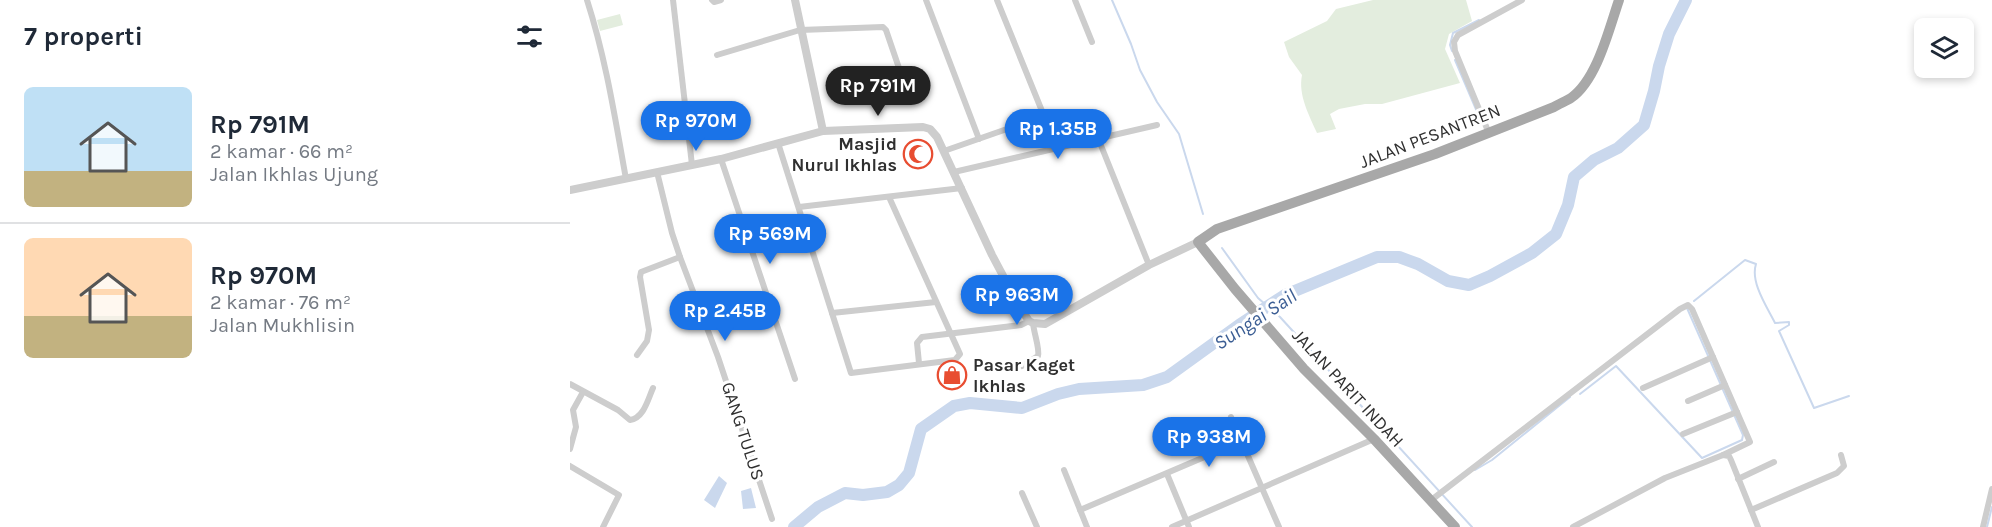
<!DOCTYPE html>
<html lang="id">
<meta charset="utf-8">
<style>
body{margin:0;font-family:Karla,sans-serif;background:#f6f6f7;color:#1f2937;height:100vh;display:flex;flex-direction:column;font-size:22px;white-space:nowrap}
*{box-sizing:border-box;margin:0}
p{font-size:20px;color:#747a83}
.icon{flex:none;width:33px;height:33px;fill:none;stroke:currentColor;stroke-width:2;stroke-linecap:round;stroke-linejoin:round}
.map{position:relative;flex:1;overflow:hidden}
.panel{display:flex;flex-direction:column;background:#fff;width:570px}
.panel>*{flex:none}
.buttons{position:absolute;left:1344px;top:18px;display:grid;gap:12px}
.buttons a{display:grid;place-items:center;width:60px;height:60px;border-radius:9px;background:#fff;box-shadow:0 3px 9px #0003;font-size:30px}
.price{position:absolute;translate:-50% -51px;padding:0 14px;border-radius:21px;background:#1a73e8;color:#fff;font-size:20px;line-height:39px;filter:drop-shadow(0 2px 3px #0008)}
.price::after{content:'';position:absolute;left:50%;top:36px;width:18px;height:14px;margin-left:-9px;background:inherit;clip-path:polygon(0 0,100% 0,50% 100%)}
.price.active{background:#222;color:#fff}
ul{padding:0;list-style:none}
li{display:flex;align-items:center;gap:18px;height:150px;padding:0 24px}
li+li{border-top:2px solid #e0e1e3}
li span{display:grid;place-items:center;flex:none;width:168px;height:120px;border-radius:9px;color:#555}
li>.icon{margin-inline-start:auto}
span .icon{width:72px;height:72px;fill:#fffc;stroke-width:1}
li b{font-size:26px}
h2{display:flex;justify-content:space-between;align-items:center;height:72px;padding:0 24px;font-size:26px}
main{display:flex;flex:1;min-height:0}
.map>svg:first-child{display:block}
.green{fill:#e3edde}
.water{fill:#cad8ed}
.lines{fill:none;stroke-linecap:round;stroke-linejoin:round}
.stream{stroke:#cad8ed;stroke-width:2}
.river{stroke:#cad8ed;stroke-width:12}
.minor{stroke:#cdcdcd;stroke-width:6}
.tertiary{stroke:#cdcdcd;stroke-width:8}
.primary{stroke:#a8a8a8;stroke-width:10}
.labels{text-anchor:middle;stroke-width:6;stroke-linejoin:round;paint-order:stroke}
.street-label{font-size:18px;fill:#303030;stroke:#fff}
.poi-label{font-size:18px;font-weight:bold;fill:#303030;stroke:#fff;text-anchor:end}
.water-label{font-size:20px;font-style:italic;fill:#3c5e94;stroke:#fff}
</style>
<main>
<section class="panel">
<h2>7 properti<svg class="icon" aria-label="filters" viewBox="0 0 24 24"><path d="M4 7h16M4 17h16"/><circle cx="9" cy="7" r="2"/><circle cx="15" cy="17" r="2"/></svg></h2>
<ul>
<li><span style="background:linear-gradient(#bfe0f5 70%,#c2b280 0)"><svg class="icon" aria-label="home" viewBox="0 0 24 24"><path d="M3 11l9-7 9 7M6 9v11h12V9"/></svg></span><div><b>Rp 791M</b><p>2 kamar · 66 m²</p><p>Jalan Ikhlas Ujung</p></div></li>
<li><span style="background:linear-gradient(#ffd9b3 65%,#c2b280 0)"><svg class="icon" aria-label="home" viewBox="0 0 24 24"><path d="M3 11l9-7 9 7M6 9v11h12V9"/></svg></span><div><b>Rp 970M</b><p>2 kamar · 76 m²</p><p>Jalan Mukhlisin</p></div></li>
</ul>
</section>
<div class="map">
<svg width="1422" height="527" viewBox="0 0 1422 527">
<rect width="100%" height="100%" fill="#fff"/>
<!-- green -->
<g class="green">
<path d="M803 0H896L902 21 879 34 875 49 890 83 812 104H795L769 109 760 114 766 129 747 133C739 115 728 95 732 75L719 57 714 42 757 21 766 9Z"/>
<polygon points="50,14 53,25 30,31 27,20"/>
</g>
<!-- water -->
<g class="water">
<polygon points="149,476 157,483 145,508 134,500"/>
<polygon points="181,488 186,508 173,509 171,491"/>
</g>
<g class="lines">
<!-- stream -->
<g class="stream">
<polyline points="542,0 561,44 570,70 587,102 609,134 633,214"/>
<polyline points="882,51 880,45 883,33 909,20"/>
<polyline points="885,60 911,121"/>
<polyline points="652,248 688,298 710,317 902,527"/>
<path d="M1124 301 1175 260 1186 264C1180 282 1197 307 1205 323L1219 322V325L1209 331 1244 408 1279 396"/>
<polyline points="1010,394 1046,366 1132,458 1172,440 1173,435 1117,308"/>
<polyline points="905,470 922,460 1000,397"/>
<polyline points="1417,527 1422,507"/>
</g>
<!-- river -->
<polyline class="river" points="224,527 248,507 275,493 293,495 317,492 329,485 339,473 351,429 384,406 400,403 452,408 488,394 509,389 573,385 597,377 669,325 715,295 807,257 829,257 848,264 878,281 899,285 920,276 962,253 986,234 998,205 1004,177 1024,160 1048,148 1074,125 1084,91 1089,66 1099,34 1116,0"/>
<!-- minor -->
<g class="minor">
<path d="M17 0C36 59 45 118 56 179"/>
<polyline points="103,0 122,165"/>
<polyline points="142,0 144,2 151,0"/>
<polyline points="356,0 409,139"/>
<polyline points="505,0 522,42"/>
<polyline points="147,55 230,30 313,27 316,30 330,71"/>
<polyline points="918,131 885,51 884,42 888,35 952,0"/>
<polyline points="528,138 579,265"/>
<polyline points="208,143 281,373 385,360 390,354 319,197"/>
<polyline points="374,151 474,116 427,0"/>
<polyline points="151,159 225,379"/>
<polyline points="87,172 102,233 110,257 148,357 202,519"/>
<polyline points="384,172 587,125"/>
<polyline points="229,207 392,188"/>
<polyline points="262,313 366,302"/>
<polyline points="67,355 77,341 79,330 70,277 71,272 110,257"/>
<polyline points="349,363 347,343 352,337 451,325 459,321"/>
<path d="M452 366 468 356C470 349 464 334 463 323"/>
<path d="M0 384 48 410 60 420C74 418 78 399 83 388"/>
<polyline points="1073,388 1143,357"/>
<polyline points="1118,401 1155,385"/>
<polyline points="661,417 709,527"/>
<polyline points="1113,434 1167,412"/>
<polyline points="0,449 6,427 3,410 13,392"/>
<polyline points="0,466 49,495 33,527"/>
<polyline points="494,470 517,527"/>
<polyline points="597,474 619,527"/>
<polyline points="1168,479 1204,462"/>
<polyline points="452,493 467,527"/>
<polyline points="860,501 1110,309 1118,305 1122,309 1180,442 1153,455"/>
<polyline points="510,510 672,441"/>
<polyline points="1181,510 1267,473 1274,466 1271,455"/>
<polyline points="602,527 804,439"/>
<polyline points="1003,527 1095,478 1153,455 1159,456 1161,460 1188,527"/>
<polyline points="1413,527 1422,489"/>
</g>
<!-- tertiary -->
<g class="tertiary">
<polyline points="225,0 253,131"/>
<polyline points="0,190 151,159 253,131 353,127 360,129 367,137 422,255 449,306 459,321 463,323 475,324 579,265 628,242"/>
</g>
<!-- primary -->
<path class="primary" d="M885 527 804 439 734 369 665 289 628 242 647 229 865 154 984 107C989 104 996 101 1001 98 1027 80 1039 29 1049 0"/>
</g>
<!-- icons -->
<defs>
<g id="mosque-ring" transform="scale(1.5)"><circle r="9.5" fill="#fff" stroke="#e84d31" stroke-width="1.5"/><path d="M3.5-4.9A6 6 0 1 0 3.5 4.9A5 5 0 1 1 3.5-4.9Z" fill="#e84d31"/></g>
<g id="shop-ring" transform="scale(1.5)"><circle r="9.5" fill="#fff" stroke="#e84d31" stroke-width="1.5"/><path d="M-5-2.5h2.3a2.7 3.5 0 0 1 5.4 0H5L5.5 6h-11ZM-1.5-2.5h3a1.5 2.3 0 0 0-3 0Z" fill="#e84d31"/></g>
</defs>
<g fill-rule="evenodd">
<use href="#mosque-ring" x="348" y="154"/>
<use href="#shop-ring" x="382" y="375"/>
</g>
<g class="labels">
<!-- street labels -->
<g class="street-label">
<text transform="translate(860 136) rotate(-21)" y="6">JALAN PESANTREN</text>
<text transform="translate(778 388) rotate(47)" y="6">JALAN PARIT INDAH</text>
<text transform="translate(173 431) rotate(72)" y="6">GANG TULUS</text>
</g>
<!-- poi labels -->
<g class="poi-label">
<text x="327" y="150">Masjid<tspan x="327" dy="21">Nurul Ikhlas</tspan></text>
<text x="403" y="371" text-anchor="start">Pasar Kaget<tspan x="403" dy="21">Ikhlas</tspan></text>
</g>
<!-- water labels -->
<g class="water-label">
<text transform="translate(685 319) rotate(-33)" y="7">Sungai Sail</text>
</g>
</g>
</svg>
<div class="buttons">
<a><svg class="icon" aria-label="layers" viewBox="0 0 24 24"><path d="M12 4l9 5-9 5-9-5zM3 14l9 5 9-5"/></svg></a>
</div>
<b class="price active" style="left:308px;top:117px">Rp 791M</b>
<b class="price" style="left:126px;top:152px">Rp 970M</b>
<b class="price" style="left:488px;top:160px">Rp 1.35B</b>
<b class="price" style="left:200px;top:265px">Rp 569M</b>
<b class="price" style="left:447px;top:326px">Rp 963M</b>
<b class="price" style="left:155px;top:342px">Rp 2.45B</b>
<b class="price" style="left:639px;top:468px">Rp 938M</b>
</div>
</main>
